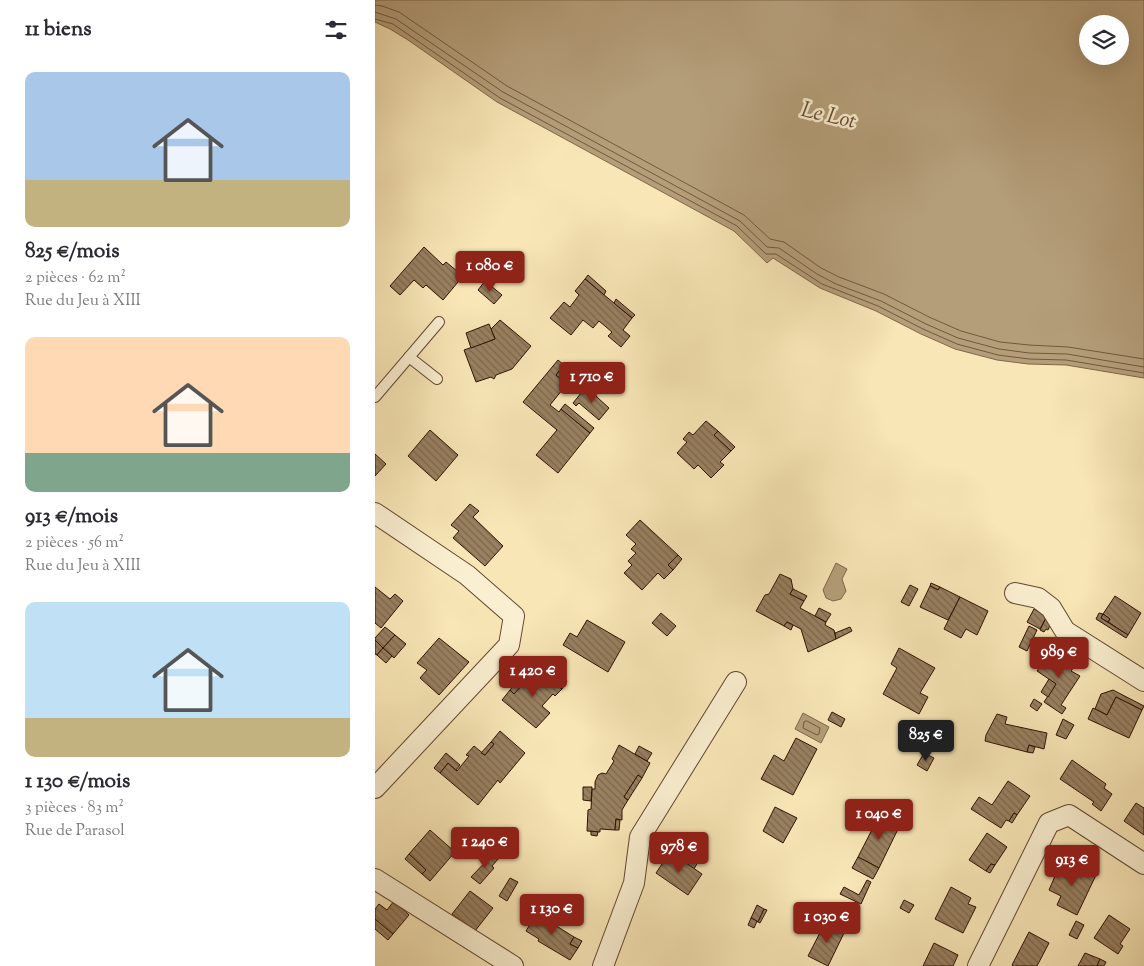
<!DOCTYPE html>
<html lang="fr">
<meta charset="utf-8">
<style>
body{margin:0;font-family:"Sorts Mill Goudy",serif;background:#f2f2f3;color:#2b2b33;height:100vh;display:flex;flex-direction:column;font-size:19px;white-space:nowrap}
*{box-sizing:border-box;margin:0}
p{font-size:16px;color:#7c7c81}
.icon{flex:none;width:28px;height:28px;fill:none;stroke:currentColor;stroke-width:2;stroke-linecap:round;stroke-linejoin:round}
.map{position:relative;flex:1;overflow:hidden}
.panel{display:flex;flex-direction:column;background:#fff;width:375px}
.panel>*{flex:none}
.fabs{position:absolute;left:704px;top:15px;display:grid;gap:10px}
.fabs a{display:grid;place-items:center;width:50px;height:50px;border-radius:50%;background:#fff;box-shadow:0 5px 20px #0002;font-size:25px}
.price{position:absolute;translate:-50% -42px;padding:0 11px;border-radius:5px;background:#8f2418;color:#fff;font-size:16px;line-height:32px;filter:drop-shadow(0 1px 2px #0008)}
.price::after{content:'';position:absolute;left:50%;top:30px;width:15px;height:11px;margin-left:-8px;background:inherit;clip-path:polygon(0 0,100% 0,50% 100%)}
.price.active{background:#222;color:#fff}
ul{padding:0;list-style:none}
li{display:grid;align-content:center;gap:10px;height:265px;padding:0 25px}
li span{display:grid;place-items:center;height:155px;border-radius:10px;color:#555}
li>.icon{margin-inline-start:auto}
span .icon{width:90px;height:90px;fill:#fffc;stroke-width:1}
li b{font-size:21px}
h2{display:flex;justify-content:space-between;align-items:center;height:60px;padding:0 25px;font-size:21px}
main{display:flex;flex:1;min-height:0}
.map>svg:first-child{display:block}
.water{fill:#b49e79;stroke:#7f664a;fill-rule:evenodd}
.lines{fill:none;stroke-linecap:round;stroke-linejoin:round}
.shore{stroke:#72583e;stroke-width:1}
.building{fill:url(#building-back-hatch);stroke:#301103}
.lane-casing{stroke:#624630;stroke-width:12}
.street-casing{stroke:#624630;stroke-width:22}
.lane{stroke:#faefd0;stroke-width:10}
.street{stroke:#faefd0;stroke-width:20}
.labels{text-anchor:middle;stroke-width:5;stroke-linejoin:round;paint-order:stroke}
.water-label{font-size:22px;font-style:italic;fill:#654932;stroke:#faefd0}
</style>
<main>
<section class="panel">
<h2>11 biens<svg class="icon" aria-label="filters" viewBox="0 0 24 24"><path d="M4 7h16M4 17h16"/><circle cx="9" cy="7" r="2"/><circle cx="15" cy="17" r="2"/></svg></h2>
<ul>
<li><span style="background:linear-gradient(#a9c7e8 70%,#c2b280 0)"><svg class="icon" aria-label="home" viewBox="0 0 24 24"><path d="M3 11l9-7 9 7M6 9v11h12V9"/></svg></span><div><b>825 €/mois</b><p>2 pièces · 62 m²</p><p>Rue du Jeu à XIII</p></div></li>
<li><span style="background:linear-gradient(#ffd9b3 75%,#7fa58c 0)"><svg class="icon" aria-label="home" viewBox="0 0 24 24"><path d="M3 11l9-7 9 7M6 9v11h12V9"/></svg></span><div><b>913 €/mois</b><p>2 pièces · 56 m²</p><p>Rue du Jeu à XIII</p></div></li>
<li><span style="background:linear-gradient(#bfe0f5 75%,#c2b280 0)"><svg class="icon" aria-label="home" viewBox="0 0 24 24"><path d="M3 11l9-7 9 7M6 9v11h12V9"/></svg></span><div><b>1 130 €/mois</b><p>3 pièces · 83 m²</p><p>Rue de Parasol</p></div></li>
</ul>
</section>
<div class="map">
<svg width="769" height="966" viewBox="0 0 769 966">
<defs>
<pattern id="building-back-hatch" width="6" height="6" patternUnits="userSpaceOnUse" patternTransform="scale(1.25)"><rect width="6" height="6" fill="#988060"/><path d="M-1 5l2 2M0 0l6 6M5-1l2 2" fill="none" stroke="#7c674d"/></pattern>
</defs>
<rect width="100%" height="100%" fill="#f8e6b6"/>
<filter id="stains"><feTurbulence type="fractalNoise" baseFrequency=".004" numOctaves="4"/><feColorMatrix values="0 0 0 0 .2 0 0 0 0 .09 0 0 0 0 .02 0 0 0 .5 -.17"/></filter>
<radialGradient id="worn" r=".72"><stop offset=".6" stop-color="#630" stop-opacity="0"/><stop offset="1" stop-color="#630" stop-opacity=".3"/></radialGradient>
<!-- water -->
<g class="water">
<path d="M0 0H769V378L691 365 653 364 622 360 580 349 546 334 501 311 445 288 398 258 392 263 359 231 122 102 33 40 15 29 0 22ZM712 24H745V56H712Z"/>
<polygon points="461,563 472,569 467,579 471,591 466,599 458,601 451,598 448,590"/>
<polygon points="428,713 454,727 446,743 420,729"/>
</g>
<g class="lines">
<!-- shore -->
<g class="shore">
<polyline points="0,5 7,6 24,12 132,86 369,215 395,239 409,242 446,268 464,277 509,294 554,317 586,331 625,342 654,345 693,347 769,359"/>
<polyline points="0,12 21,19 128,92 365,221 392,247 404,248 442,274 461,284 506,301 551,324 583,338 624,349 654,353 692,354 769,367"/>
<polyline points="0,19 18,24 125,98 362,226 391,254 401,254 447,284 503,306 548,329 582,344 623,355 654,359 691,360 769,373"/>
<polygon points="432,721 445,728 444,734 442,735 428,728 429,722"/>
</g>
</g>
<!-- building -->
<g class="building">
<polygon points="49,247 68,265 71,262 88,276 68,300 51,285 48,288 39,280 25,295 15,286"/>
<polygon points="213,275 231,291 229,295 210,279"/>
<polygon points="210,279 257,318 248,330 255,336 246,347 233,336 237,332 224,321 218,328 208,320 196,335 175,318 189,302 195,307 204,295 200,291"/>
<polygon points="110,281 127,295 119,304 103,290"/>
<polygon points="241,299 260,315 257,318 239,303"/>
<polygon points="125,320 156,346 137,369 121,375 119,379 116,377 101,382 89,350 120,339 116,329"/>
<polygon points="114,324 120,339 96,348 91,333"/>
<polygon points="183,360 189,365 181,375 192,384 175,405 184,412 186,409 215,433 183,473 161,455 182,430 148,402"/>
<polygon points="189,365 200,375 192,384 181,375"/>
<polygon points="211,387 234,408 224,420 204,403 201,406 198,403"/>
<polygon points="190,404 219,428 215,433 186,409"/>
<polygon points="331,421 343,431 339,435 356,451 345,462 349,465 336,478 323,465 319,469 302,453 312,442 308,439 314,432 318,435"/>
<polygon points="55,430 83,455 61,481 33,456"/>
<polygon points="343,431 360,447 356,451 339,435"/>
<polygon points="0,454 11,464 0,476"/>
<polygon points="95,504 104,511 98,517 128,546 110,566 78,538 84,531 76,525"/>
<polygon points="265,520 303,555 293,565 298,570 289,579 283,573 267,590 249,573 257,565 253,561 261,553 256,549 261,544 251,535"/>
<polygon points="303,555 307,559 298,570 293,565"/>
<polygon points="405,574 416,579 418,589 415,594 429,601 425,608 451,622 450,625 459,630 461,639 433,652 426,629 412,622 409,626 381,611 390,595 394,594"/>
<polygon points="556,583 565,587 563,590 555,586"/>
<polygon points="535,585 543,589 534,606 526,602"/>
<polygon points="555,586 563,590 565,587 585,597 573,620 545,607"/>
<polygon points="0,587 15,599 20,594 28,601 6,628 0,623"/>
<polygon points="418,589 432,596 429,601 415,594"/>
<polygon points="740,596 766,613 753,635 733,622 735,619 728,614"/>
<polygon points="585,597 613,611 602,635 591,629 586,638 569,629"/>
<polygon points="444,608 456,614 451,622 440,616"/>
<polygon points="659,609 672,616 665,629 652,622"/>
<polygon points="286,613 301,626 292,636 277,623"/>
<polygon points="724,613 728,614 726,618 753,635 751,638 721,619"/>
<polygon points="728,614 735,619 733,622 726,618"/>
<polygon points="672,616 677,621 673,630 671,629 669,632 665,630"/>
<polygon points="212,620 250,642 233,672 188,645 195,633 202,637"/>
<polygon points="412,622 418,625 416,630 409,626"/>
<polygon points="654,626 662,630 652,651 644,647"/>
<polygon points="10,627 20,635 8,648 0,640 0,638"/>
<polygon points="475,627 477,631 461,639 460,633"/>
<polygon points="20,635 31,644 19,658 8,648"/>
<polygon points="64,638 94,662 64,695 45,678 52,670 42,663"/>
<polygon points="0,640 8,648 2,655 0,654"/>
<polygon points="8,648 17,656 11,663 2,655"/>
<polygon points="524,648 560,668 545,693 553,697 544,714 508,694 522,668 516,664"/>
<polygon points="678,649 701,664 696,671 705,676 686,705 691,708 687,714 669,702 681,684 662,671"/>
<polygon points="171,663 192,681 187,689 166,670"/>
<polygon points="166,670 187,689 180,696 178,694 167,706 175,713 161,728 127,700 135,690 139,694 156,675 159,678"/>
<polygon points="151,671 156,675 139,694 135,690"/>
<polygon points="674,679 681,684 673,697 666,692"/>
<polygon points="738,690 769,706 767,710 741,697 732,715 720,709 726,694"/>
<polygon points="741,697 767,710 754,738 713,719 718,708 732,715"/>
<polygon points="659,699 667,704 662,711 655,706"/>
<polygon points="457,712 470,719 466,727 453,720"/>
<polygon points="622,714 632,717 630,724 672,733 669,749 654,745 652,752 610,741 611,735"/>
<polygon points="688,719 699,725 691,739 681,735"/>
<polygon points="125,731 150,753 125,783 123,780 103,805 65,773 73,763 82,771 94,756 91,755 99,746 110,755 119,744 116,742"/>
<polygon points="421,738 442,749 418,795 386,779 399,755 409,761"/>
<polygon points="116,742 119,744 110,755 106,753"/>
<polygon points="244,745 275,763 267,778 263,775 249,797 253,800 247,810 247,820 241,819 240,830 225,829 225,832 212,831 213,810 216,809 217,789 220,789 220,782 223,775 227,773 231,774 239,761 237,759"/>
<polygon points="654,745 660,747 658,753 652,752"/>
<polygon points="264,746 277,753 272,761 260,754"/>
<polygon points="71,753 85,765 81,770 73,763 65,773 59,768"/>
<polygon points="549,753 559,758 552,771 542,765"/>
<polygon points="697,760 731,784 729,788 737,794 726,811 717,804 719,802 685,779"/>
<polygon points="263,775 267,778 253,800 249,797"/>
<polygon points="633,781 655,796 642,815 639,813 634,821 631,820 626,828 596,809 604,797 617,805"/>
<polygon points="208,787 217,787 216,801 208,800"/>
<polygon points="761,803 769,808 769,835 749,821"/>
<polygon points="400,807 422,818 408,843 388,831"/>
<polygon points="639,813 642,815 637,823 634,821"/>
<polygon points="505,814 525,825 504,868 483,857"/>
<polygon points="241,819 245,820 244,830 240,830"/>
<polygon points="55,830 80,852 55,881 47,874 51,870 34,854"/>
<polygon points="216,831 223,832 222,836 216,835"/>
<polygon points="612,833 632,847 620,865 616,864 611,871 594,860"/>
<polygon points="309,849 324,860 319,869 303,857"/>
<polygon points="295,852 327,874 313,895 281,873"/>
<polygon points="119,853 124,858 117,866 119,868 105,884 96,877"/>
<polygon points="34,854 51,870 47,874 30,859"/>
<polygon points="483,857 504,868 498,879 477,868"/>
<polygon points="687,861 691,863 687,870 683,869"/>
<polygon points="691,863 709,872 711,868 722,873 702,915 682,905 686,896 674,890 683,869 687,870"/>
<polygon points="616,864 620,865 615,873 611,871"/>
<polygon points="135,878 143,882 132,901 124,896"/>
<polygon points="492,880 496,882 486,904 465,894 469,887 484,895"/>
<polygon points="576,887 596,898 593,904 601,907 588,933 560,919"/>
<polygon points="95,891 118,908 100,931 77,914"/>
<polygon points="529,900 539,905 534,913 525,908"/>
<polygon points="19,901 34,915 18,934 0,919 0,909 4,904 12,910"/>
<polygon points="382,905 389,909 383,922 376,918"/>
<polygon points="389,909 392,910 385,923 383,922"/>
<polygon points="163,911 176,919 175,922 199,937 195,944 203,948 195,960 163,941 164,939 151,931"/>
<polygon points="734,915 755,929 745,944 748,946 743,954 719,938"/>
<polygon points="376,918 382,921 379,928 373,925"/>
<polygon points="0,919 18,934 13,940 0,929"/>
<polygon points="451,921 470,931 453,966 433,956"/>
<polygon points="701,921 709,925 702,939 694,935"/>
<polygon points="654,932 674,943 662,966 638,966 637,965"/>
<polygon points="199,937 207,941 203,948 195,944"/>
<polygon points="559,943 583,955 578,966 548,966"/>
<polygon points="710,953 725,959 722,966 703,966"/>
<polygon points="725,959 731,962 729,966 722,966"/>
</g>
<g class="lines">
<!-- lane casing -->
<g class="lane-casing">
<g id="lane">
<polyline points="34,357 62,379"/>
<polyline points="0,397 64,322"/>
</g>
</g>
<!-- street casing -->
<g class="street-casing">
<g id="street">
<polyline points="0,513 92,575 139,616 134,645 0,788"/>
<polyline points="640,593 663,598 676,608 690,631 769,681"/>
<polyline points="0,879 138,966"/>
<polyline points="228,966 259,883 265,837 361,682"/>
<polyline points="603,966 674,823 694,815 769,864"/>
</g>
</g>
<!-- lane -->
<use href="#lane" class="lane"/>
<!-- street -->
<use href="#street" class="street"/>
</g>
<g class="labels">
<!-- water labels -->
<g class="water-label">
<text transform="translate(454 114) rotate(13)" y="8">Le Lot</text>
</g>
</g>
<rect width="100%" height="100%" filter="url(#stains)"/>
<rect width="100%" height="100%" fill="url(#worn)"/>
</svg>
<div class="fabs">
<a><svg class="icon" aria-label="layers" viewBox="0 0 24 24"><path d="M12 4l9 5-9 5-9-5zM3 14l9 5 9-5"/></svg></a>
</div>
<b class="price" style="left:115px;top:293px">1 080 €</b>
<b class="price" style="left:217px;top:404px">1 710 €</b>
<b class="price" style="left:684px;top:679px">989 €</b>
<b class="price" style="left:158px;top:698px">1 420 €</b>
<b class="price active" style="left:551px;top:762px">825 €</b>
<b class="price" style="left:504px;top:841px">1 040 €</b>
<b class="price" style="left:110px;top:869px">1 240 €</b>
<b class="price" style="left:304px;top:874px">978 €</b>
<b class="price" style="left:697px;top:887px">913 €</b>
<b class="price" style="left:177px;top:936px">1 130 €</b>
<b class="price" style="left:452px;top:944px">1 030 €</b>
</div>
</main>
